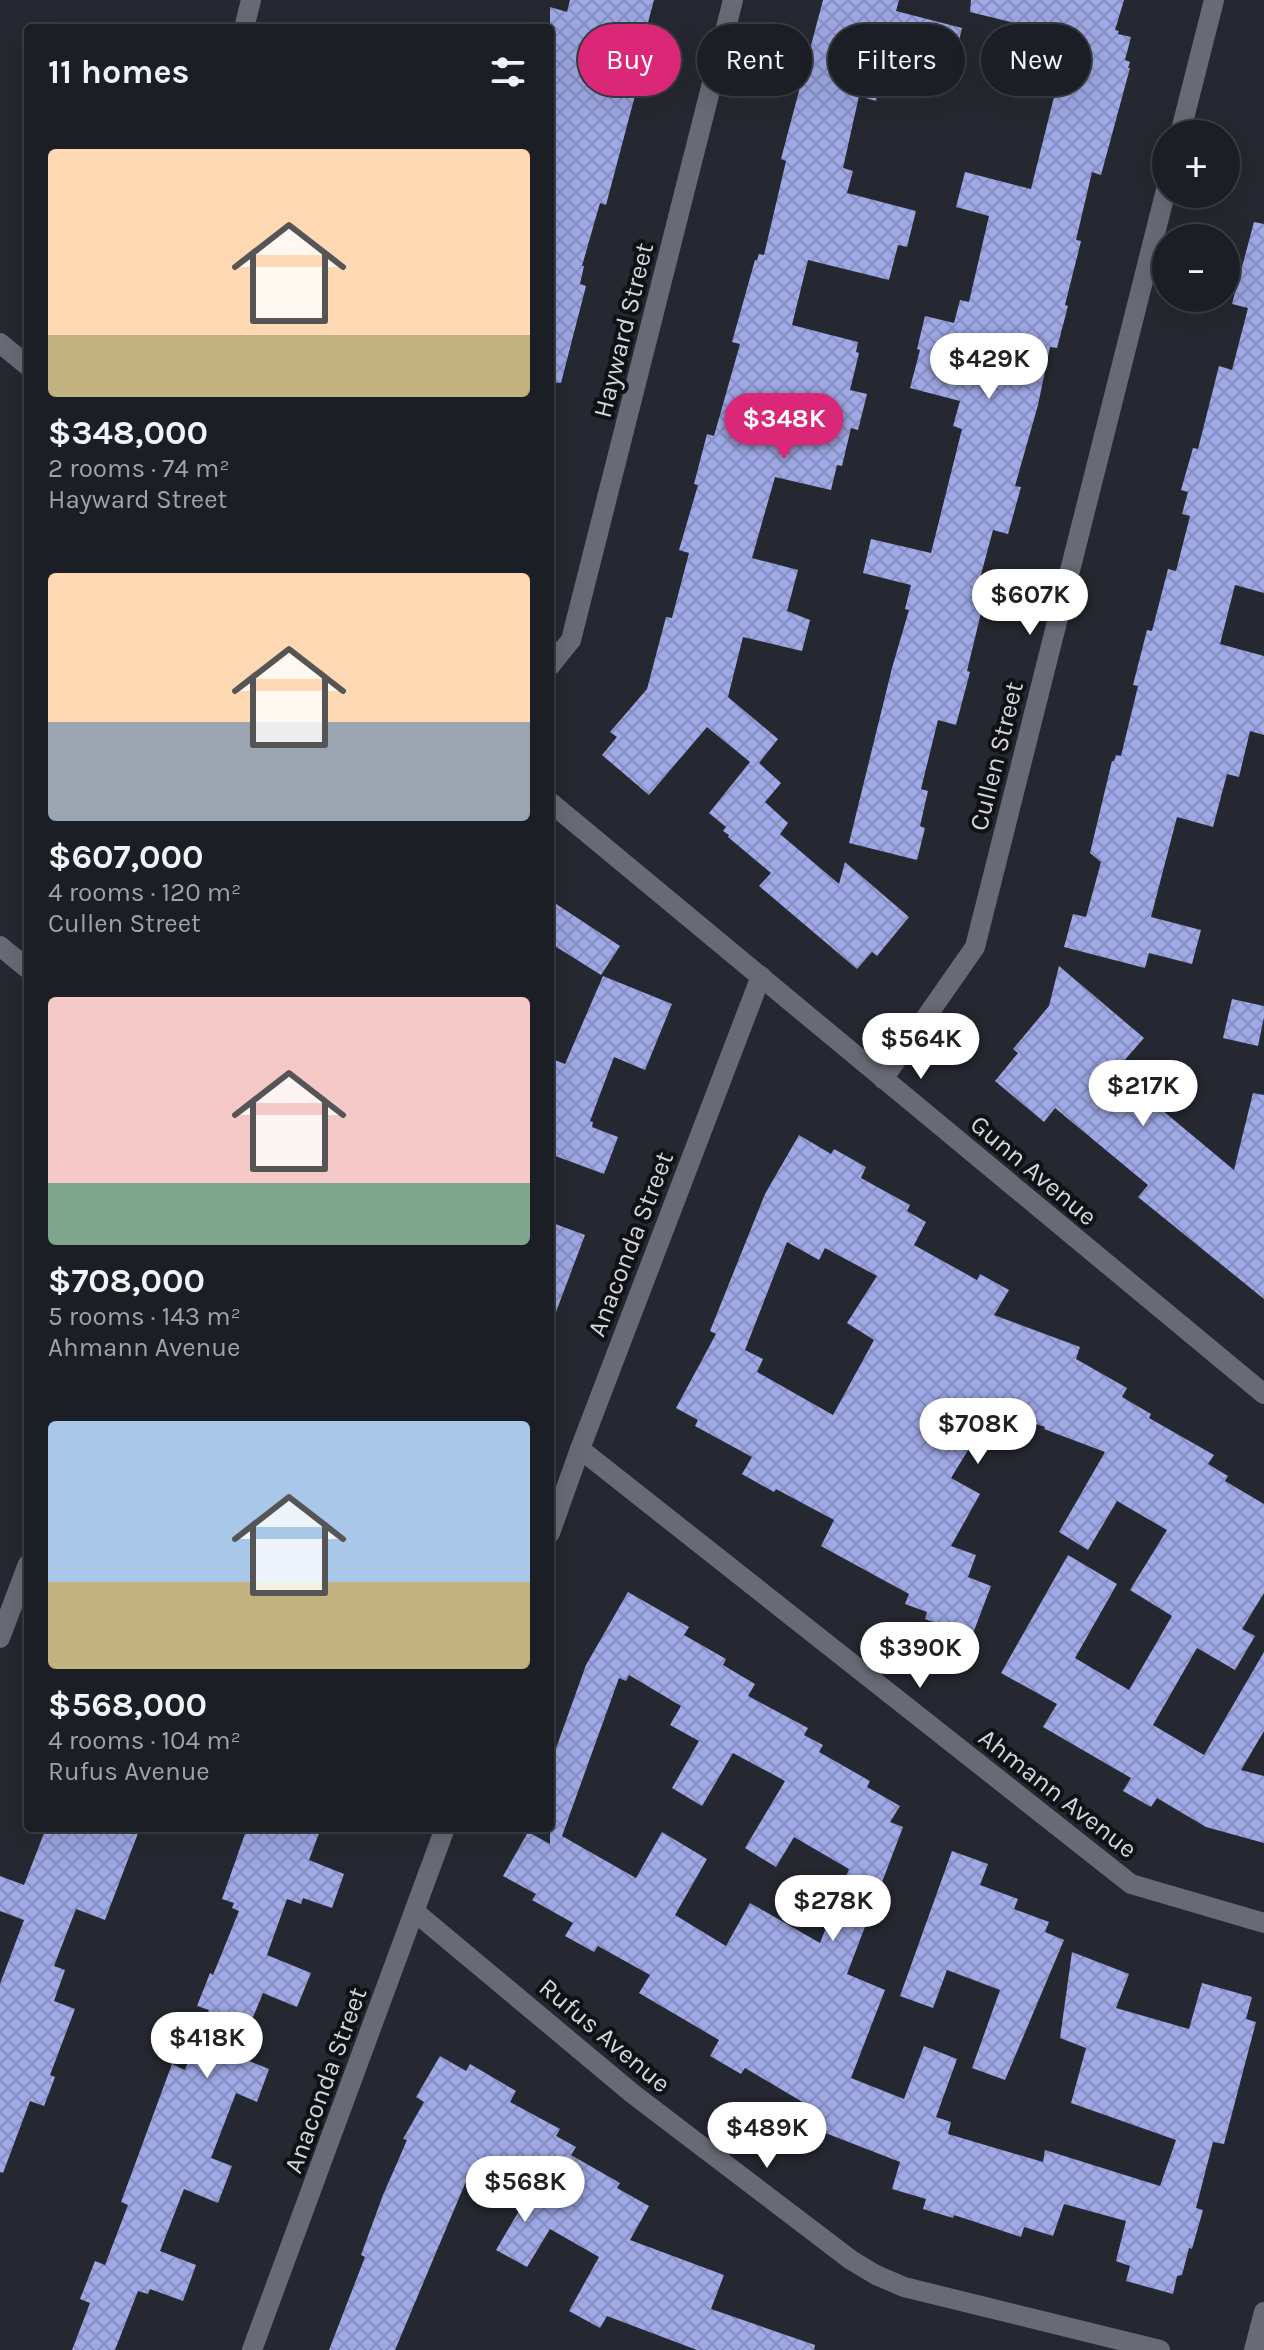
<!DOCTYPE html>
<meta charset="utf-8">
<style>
body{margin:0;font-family:Karla,sans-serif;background:#25272d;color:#f1f3f6;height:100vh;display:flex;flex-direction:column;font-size:30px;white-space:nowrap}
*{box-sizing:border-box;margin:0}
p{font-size:26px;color:#a0a2a7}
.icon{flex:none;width:44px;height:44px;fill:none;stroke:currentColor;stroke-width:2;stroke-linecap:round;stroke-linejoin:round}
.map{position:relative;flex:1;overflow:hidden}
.details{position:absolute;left:24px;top:24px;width:530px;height:1808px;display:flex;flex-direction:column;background:#1c1e25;border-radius:8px;box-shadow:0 8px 32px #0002,0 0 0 2px #3a3c42}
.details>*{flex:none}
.hud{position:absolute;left:578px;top:24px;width:566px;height:72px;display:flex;gap:16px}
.controls{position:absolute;left:1152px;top:120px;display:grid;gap:16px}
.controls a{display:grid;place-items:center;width:88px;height:88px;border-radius:50%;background:#1c1e25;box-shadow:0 8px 32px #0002,0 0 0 2px #3a3c42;font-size:40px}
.price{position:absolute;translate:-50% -68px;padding:0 18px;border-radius:28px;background:#fff;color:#222;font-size:26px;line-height:52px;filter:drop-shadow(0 2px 4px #0008)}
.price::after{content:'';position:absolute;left:50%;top:48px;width:24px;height:18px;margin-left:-12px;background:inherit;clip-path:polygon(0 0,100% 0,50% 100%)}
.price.selected{background:#db2777;color:#fff}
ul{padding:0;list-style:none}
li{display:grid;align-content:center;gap:16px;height:424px;padding:0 24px}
li span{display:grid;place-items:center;height:248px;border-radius:8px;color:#555}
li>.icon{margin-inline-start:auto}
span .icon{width:144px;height:144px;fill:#fffc;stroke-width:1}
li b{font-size:34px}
h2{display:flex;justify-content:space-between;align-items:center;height:96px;padding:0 24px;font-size:34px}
.chip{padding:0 28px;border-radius:36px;background:#1c1e25;box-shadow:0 8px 32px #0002,0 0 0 2px #3a3c42;font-size:28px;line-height:72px}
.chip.selected{background:#db2777;color:#fff}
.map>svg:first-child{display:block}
.building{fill:url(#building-cross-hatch);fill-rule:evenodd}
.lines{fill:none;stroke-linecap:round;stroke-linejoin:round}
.minor{stroke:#686a75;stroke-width:20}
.labels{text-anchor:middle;stroke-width:8;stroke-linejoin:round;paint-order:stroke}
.street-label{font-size:26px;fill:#d4d5db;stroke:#101115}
</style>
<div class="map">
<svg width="1264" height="2350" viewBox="0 0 1264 2350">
<defs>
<pattern id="building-cross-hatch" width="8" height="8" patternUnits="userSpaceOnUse" patternTransform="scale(2)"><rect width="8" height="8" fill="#9ea8e6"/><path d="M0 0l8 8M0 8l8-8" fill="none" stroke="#868ebd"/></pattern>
</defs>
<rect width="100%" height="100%" fill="#262831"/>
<!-- building -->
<g class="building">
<polygon points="570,0 654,0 631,86 637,88 606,205 600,203 582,266 584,266 580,284 586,286 561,383 550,382 550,7 567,12"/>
<polygon points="823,0 899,0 896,11 962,28 954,62 946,60 937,97 880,83 876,101 859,96 843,168 853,171 847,193 916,211 907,247 898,245 889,280 808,260 792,325 858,342 856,352 859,353 850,390 867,394 858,430 851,428 842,466 837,465 831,490 775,477 752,558 798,570 787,611 810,620 802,651 743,637 728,697 778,739 759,763 781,783 765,802 788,823 780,834 839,884 845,862 909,917 877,956 872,952 857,969 759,886 771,873 728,837 729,835 723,831 726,827 709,813 750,762 707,727 649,795 602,755 617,737 610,732 647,689 666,617 672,618 689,553 679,550 698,485 694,484 707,434 714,436 740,344 732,342 755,260 757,260 759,254 764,255 786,161 781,159"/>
<polygon points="971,0 1124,0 1115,30 1119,31 1118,34 1131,37 1125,60 1130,62 1128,68 1130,68 1101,175 1092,172 1076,240 1081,241 1065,305 1068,306 1057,348 1050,347 1038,405 1015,486 1021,487 1008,534 993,530 978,586 987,588 967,671 970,672 956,725 938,720 921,789 928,791 920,826 925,828 917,860 849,843 892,668 909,610 905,609 911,585 863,573 871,539 931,553 962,429 953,426 960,401 910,388 920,350 917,349 925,316 954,323 960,300 969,302 989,216 956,207 965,172 1031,189 1063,61 1046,56 1052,32 970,12"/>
<polygon points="1254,222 1264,224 1264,593 1235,585 1220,644 1264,656 1264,735 1250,731 1239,777 1227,774 1213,827 1177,817 1151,917 1201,930 1192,964 1149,953 1145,968 1064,947 1073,914 1086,917 1101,862 1090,853 1112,761 1114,761 1116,755 1121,756 1138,686 1133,685 1147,630 1152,631 1168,569 1176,571 1190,516 1182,514 1188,492 1181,490 1193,448 1198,449 1219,366 1232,370 1248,308 1232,304"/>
<polygon points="550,900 620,946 601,975 550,943"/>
<polygon points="1059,966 1144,1038 1115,1071 1234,1170 1253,1093 1264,1095 1264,1299 1138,1197 1148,1185 1055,1108 1044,1122 995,1081 1018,1053 1013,1049 1049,1006"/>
<polygon points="603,976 672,1004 645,1070 614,1057 590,1121 593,1122 592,1127 618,1137 604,1174 550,1154 550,1058 565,1064"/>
<polygon points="1232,999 1264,1006 1264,1017 1258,1046 1223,1038"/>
<path d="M799 1135 831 1154 834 1149 866 1167 861 1178 910 1205 907 1211 926 1222 914 1245 977 1280 980 1274 1009 1290 994 1315 1080 1347 1076 1359 1127 1388 1122 1397 1151 1414 1149 1418 1214 1455 1208 1464 1228 1476 1225 1481 1264 1504V1593L1242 1629 1255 1636 1235 1670 1197 1648 1153 1725 1204 1755 1264 1652V1731L1241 1770 1264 1776V1843L1206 1827 1157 1798 1151 1807 1123 1791 1131 1778 1043 1727 1057 1704 1001 1673 1068 1555 1117 1584 1075 1658 1129 1690 1172 1616 1130 1590 1167 1530 1117 1501 1088 1550 1059 1532 1105 1452 1044 1429 1045 1427 993 1409 951 1478 980 1494 951 1546 976 1555 968 1577 991 1586 972 1636 925 1619 927 1612 905 1604 909 1594 821 1546 834 1520 776 1489 774 1492 742 1474 752 1457 695 1426 698 1420 676 1408 716 1334 710 1331 765 1194ZM787 1242 819 1260 825 1248 877 1276 847 1323 874 1340 833 1415 757 1372 763 1359 745 1350Z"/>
<polygon points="550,1222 585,1235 553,1320 550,1319"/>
<path d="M628 1592 689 1627 684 1635 726 1659 723 1665 755 1684 748 1696 808 1728 804 1735 823 1745 819 1752 870 1781 867 1787 900 1806 890 1822 903 1827 847 1974 885 1990 851 2078 904 2099 924 2046 957 2059 936 2117 951 2122 948 2134 1043 2162 1045 2150 1160 2186 1176 2140 1071 2103 1086 2048 1060 2038 1072 1952 1129 1974 1116 2008 1189 2029 1202 1983 1252 1997 1246 2019 1256 2022 1224 2144 1213 2142 1196 2208 1203 2210 1192 2249 1189 2248 1182 2275 1177 2276 1173 2294 1126 2281 1130 2266 1116 2261 1126 2221 1064 2204 1053 2236 1024 2227 1021 2237 954 2215 953 2218 923 2209 926 2199 892 2189 900 2162 810 2127 816 2110 745 2068 741 2074 710 2056 719 2040 639 1993 650 1975 598 1946 594 1952 565 1936 573 1923 532 1900 536 1894 503 1876 528 1832 550 1844V1765L586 1665ZM629 1675 681 1706 670 1725 699 1741 672 1788 702 1806 733 1753 785 1781 745 1848 776 1867 794 1837 849 1869 820 1943 750 1903 726 1946 675 1915 707 1859 662 1832 636 1878 562 1836 619 1678 626 1681Z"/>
<polygon points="46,1828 140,1828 105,1920 76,1909 54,1966 65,1970 54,2001 75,2009 50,2075 55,2077 44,2106 30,2101 3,2173 0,2172 0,1984 24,1920 0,1911 0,1876 24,1885"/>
<polygon points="247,1828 321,1828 309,1860 344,1874 332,1908 303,1898 301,1904 287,1899 267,1955 311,1973 297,2007 263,1993 237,2056 269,2069 257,2102 236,2093 211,2158 232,2166 218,2203 184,2189 160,2251 196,2265 183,2301 150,2289 148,2294 138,2291 115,2350 72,2350 90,2303 80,2299 95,2261 105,2265 128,2205 121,2202 172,2064 185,2070 209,2010 197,2006 210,1973 213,1975 239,1911 232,1908 234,1903 222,1899"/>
<polygon points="952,1851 988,1864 980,1885 1018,1899 1014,1909 1049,1922 1045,1932 1064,1940 1005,2080 972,2068 1000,1990 947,1970 933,2008 900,1996"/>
<polygon points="440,2056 466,2071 470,2064 516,2091 510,2102 560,2129 556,2136 576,2147 571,2155 620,2183 617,2188 649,2206 630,2240 724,2275 711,2309 815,2345 814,2350 697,2350 607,2316 600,2328 569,2311 599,2257 550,2229 527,2267 496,2250 520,2209 467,2179 395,2350 329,2350 365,2257 361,2255 383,2195 407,2140 403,2139 424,2102 416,2097"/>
</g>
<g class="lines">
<!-- minor -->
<g class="minor">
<polyline points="244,28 251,0"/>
<polyline points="1180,134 1214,0"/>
<polyline points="0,343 28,366"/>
<polyline points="550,666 571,640 733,0"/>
<polyline points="550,802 1264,1394"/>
<polyline points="0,946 28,969"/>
<polyline points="883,1079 975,947 1166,190"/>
<polyline points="580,1449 1131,1884 1264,1923"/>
<polyline points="550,1533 580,1449 761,976"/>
<polyline points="0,1638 28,1564"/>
<polyline points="415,1912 633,2094 851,2260 876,2275 904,2287 1160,2350"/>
<polyline points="252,2350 445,1828"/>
<polyline points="1254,2350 1264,2312"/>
</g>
</g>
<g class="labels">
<!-- street labels -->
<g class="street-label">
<text transform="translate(623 330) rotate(-76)" y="9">Hayward Street</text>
<text transform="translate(996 756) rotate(-76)" y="9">Cullen Street</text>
<text transform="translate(1034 1170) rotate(40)" y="9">Gunn Avenue</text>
<text transform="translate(630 1244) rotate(-69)" y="9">Anaconda Street</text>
<text transform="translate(1058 1793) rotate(38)" y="9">Ahmann Avenue</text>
<text transform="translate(605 2035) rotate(40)" y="9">Rufus Avenue</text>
<text transform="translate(325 2080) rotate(-70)" y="9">Anaconda Street</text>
</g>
</g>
</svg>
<div class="controls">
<a>+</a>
<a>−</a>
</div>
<b class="price" style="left:989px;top:401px">$429K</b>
<b class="price selected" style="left:784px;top:461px">$348K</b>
<b class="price" style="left:1030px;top:637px">$607K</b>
<b class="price" style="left:921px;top:1081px">$564K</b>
<b class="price" style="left:1143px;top:1128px">$217K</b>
<b class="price" style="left:978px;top:1466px">$708K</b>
<b class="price" style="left:920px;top:1690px">$390K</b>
<b class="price" style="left:833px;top:1943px">$278K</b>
<b class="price" style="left:207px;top:2080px">$418K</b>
<b class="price" style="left:767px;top:2170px">$489K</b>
<b class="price" style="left:525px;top:2224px">$568K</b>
<div class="hud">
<a class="chip selected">Buy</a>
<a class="chip">Rent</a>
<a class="chip">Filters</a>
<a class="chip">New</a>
</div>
<section class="details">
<h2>11 homes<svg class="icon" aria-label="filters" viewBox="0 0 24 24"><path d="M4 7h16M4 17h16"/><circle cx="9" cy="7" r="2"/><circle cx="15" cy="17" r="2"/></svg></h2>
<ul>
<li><span style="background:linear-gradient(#ffd9b3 75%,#c2b280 0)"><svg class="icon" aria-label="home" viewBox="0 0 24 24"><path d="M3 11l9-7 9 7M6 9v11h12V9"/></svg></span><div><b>$348,000</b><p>2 rooms · 74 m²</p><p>Hayward Street</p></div></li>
<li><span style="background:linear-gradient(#ffd9b3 60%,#9aa5b1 0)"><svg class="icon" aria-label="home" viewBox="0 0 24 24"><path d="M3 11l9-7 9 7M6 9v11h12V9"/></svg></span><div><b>$607,000</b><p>4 rooms · 120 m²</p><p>Cullen Street</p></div></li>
<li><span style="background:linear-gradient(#f6c9c9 75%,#7fa58c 0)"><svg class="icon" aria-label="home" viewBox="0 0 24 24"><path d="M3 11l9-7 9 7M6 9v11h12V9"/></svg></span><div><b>$708,000</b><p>5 rooms · 143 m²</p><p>Ahmann Avenue</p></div></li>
<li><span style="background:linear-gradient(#a9c7e8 65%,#c2b280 0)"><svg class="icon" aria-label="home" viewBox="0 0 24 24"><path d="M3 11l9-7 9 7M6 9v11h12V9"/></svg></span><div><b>$568,000</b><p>4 rooms · 104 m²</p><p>Rufus Avenue</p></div></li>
</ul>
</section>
</div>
